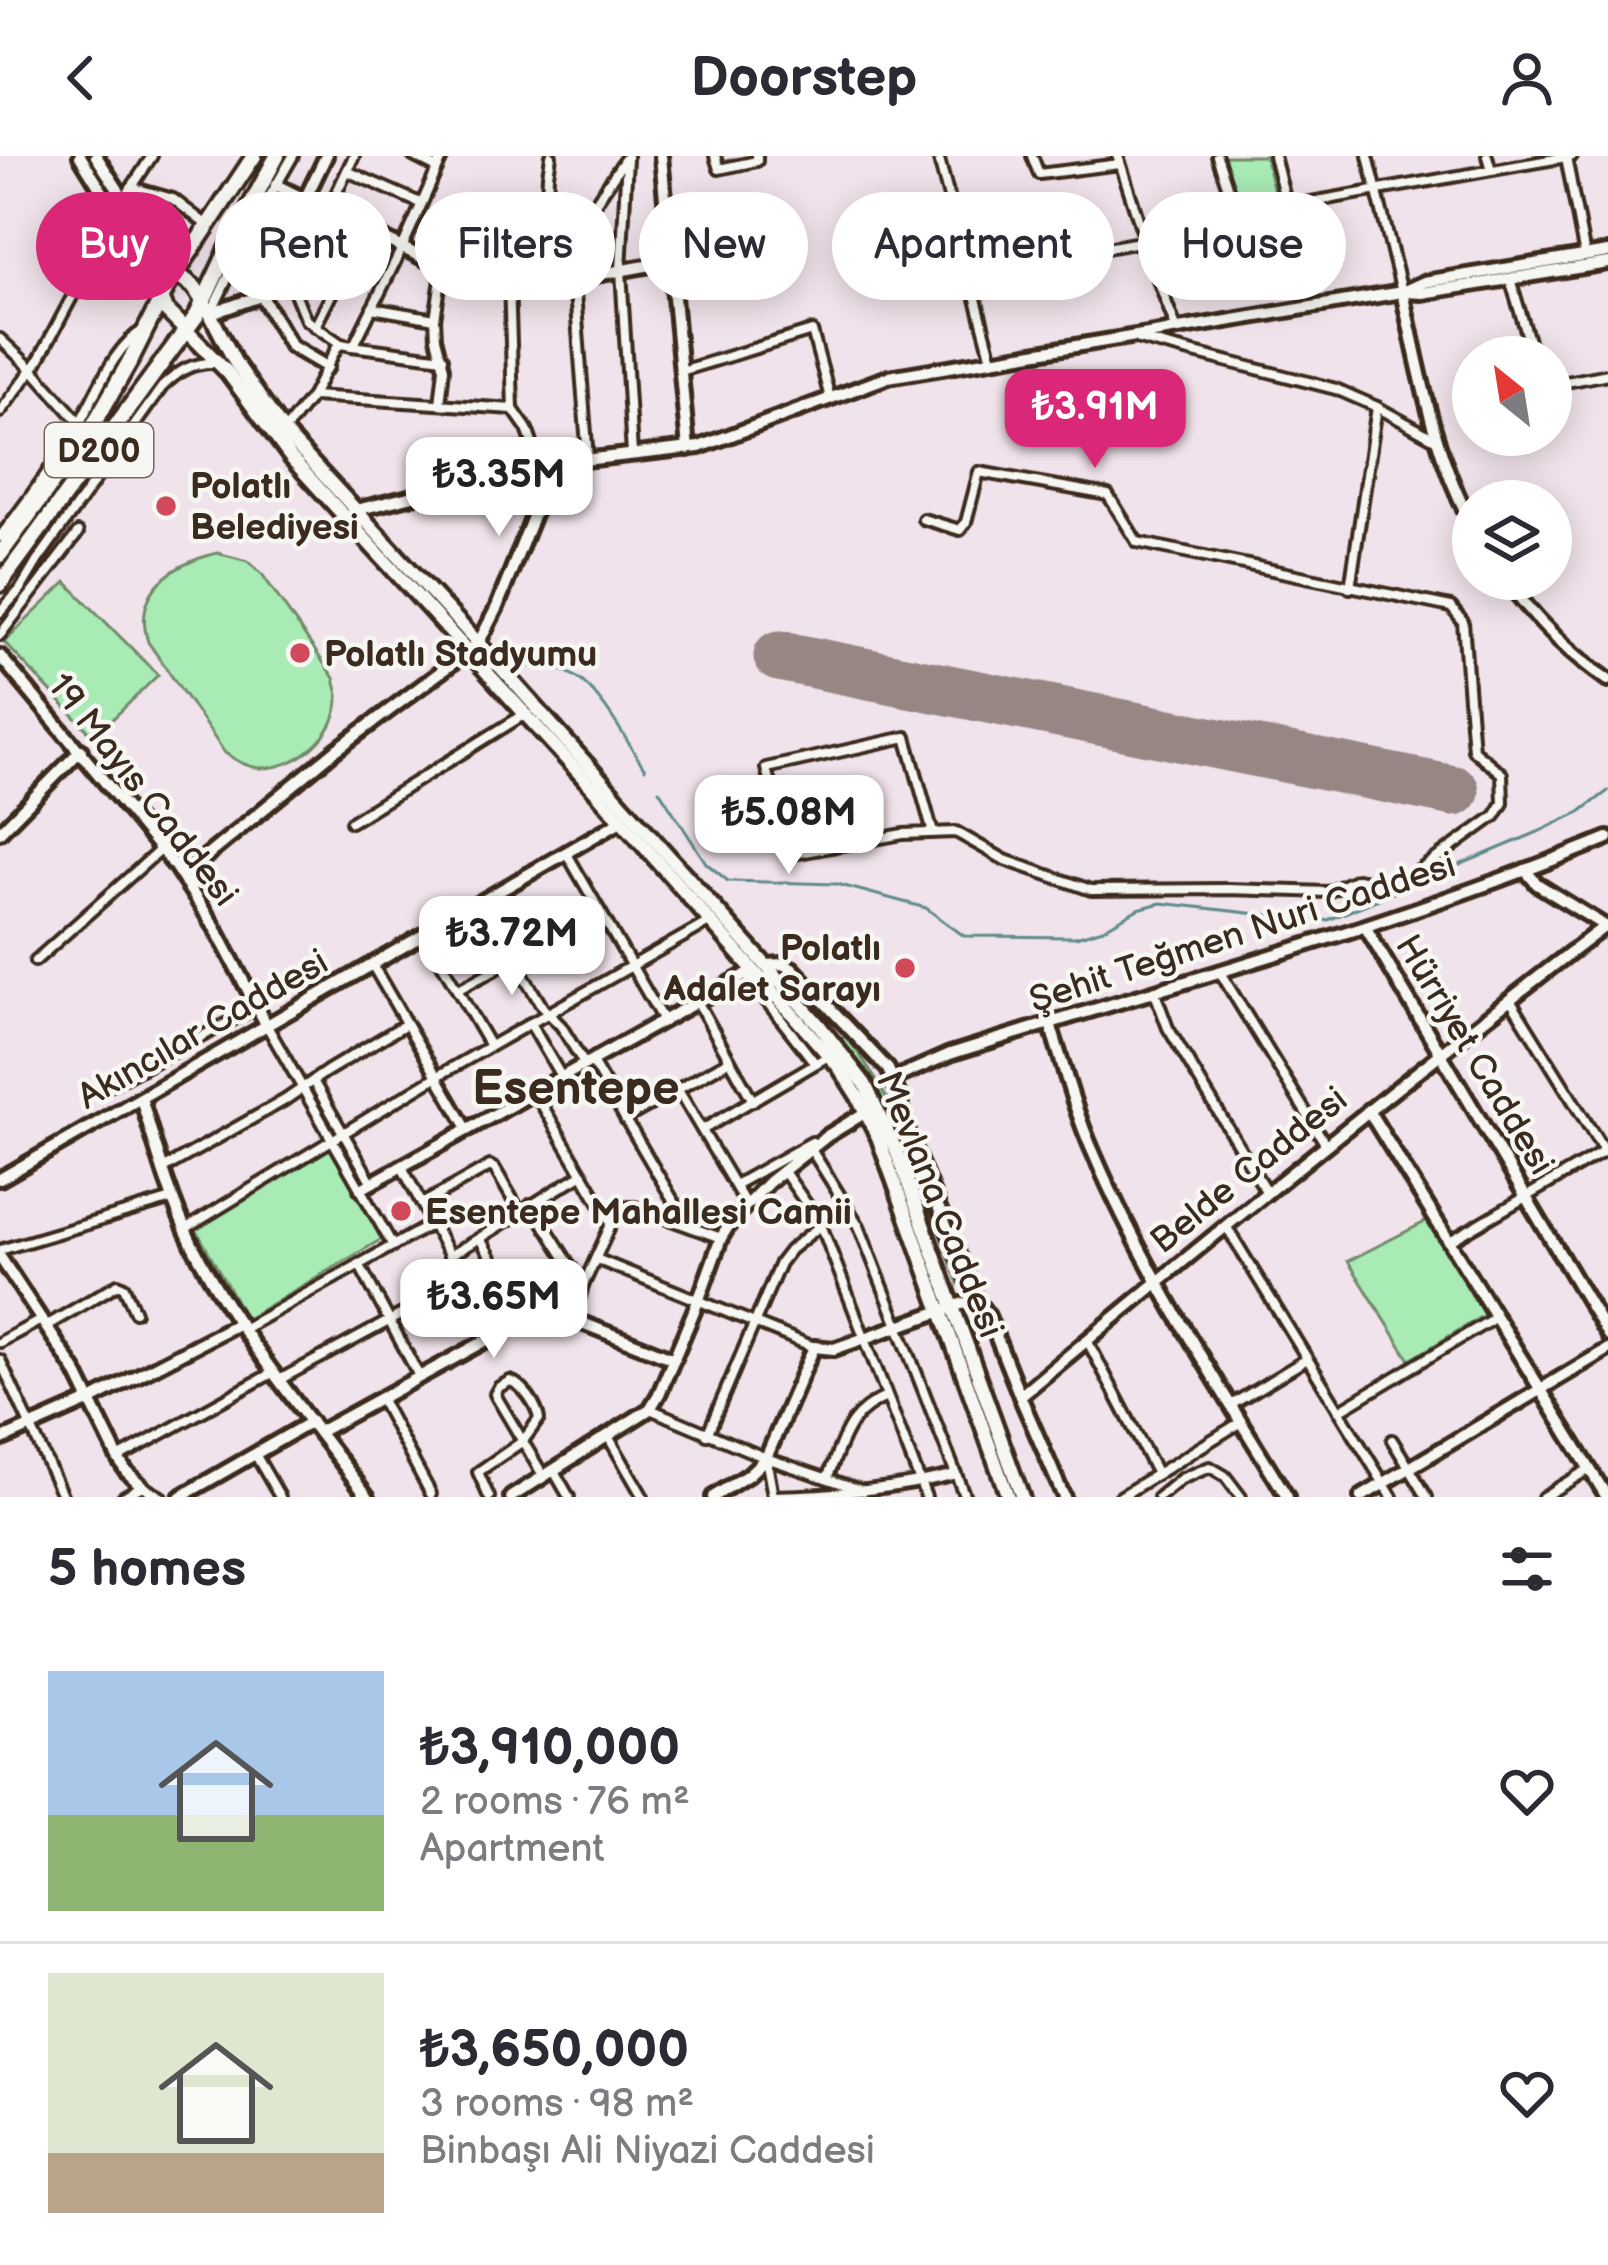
<!DOCTYPE html>
<meta charset="utf-8">
<style>
body{margin:0;font-family:"Balsamiq Sans",sans-serif;background:#f7f7f7;color:#2b2b33;height:100vh;display:flex;flex-direction:column;font-size:45px;white-space:nowrap}
*{box-sizing:border-box;margin:0}
p{font-size:39px;color:#7c7c81}
.icon{flex:none;width:66px;height:66px;fill:none;stroke:currentColor;stroke-width:2;stroke-linecap:round;stroke-linejoin:round}
.map{position:relative;height:1341px;overflow:hidden}
.panel{display:flex;flex-direction:column;background:#fff;flex:1}
.panel>*{flex:none}
.hud{position:absolute;left:36px;top:36px;width:1536px;height:108px;display:flex;gap:24px}
.needle{width:78px;rotate:330deg}
.controls{position:absolute;left:1452px;top:180px;display:grid;gap:24px}
.controls a{display:grid;place-items:center;width:120px;height:120px;border-radius:50%;background:#fff;box-shadow:0 6px 30px #0003;font-size:60px}
.price{position:absolute;translate:-50% -102px;padding:0 27px;border-radius:24px;background:#fff;color:#222;font-size:39px;line-height:78px;filter:drop-shadow(0 3px 6px #0008)}
.price::after{content:'';position:absolute;left:50%;top:72px;width:36px;height:27px;margin-left:-18px;background:inherit;clip-path:polygon(0 0,100% 0,50% 100%)}
.price.selected{background:#db2777;color:#fff}
ul{padding:0;list-style:none}
li{display:flex;align-items:center;gap:36px;height:300px;padding:0 48px}
li+li{border-top:3px solid #e1e1e2}
li span{display:grid;place-items:center;flex:none;width:336px;height:240px;border-radius:0px;color:#555}
li>.icon{margin-inline-start:auto}
span .icon{width:144px;height:144px;fill:#fffc;stroke-width:1}
li b{font-size:51px}
h2{display:flex;justify-content:space-between;align-items:center;height:144px;padding:0 48px;font-size:51px}
.pill{padding:0 42px;border-radius:54px;background:#fff;box-shadow:0 6px 30px #0003;font-size:42px;line-height:108px}
.pill.selected{background:#db2777;color:#fff}
header{display:flex;justify-content:space-between;align-items:center;height:156px;padding:0 48px;background:#fff;font-size:54px;font-weight:600}
.map>svg:first-child{display:block}
.green{fill:#a8ebb5;stroke:#728a6a;stroke-width:3}
.lines{fill:none;stroke-linecap:round;stroke-linejoin:round}
.stream{stroke:#618b8c;stroke-width:3}
.runway{stroke:#968684;stroke-width:51}
.street-casing{stroke:#3b2a1e;stroke-width:16}
.secondary-casing{stroke:#3b2a1e;stroke-width:20}
.primary-casing{stroke:#3b2a1e;stroke-width:21}
.highway-casing{stroke:#3b2a1e;stroke-width:22}
.street{stroke:#f6f6f2;stroke-width:8}
.secondary{stroke:#f6f6f2;stroke-width:10}
.primary{stroke:#f6f6f2;stroke-width:12}
.highway{stroke:#f6f6f2;stroke-width:14}
.poi-dot{fill:#d1495b;stroke:#f6f6f2;stroke-width:4.5}
.labels{text-anchor:middle;stroke-width:9;stroke-linejoin:round;paint-order:stroke}
.shield{fill:#f6f6f2;stroke:#73675e;stroke-width:3}
.shield-label{font-size:33px;font-weight:bold;fill:#3b2a1e}
.poi-label{font-size:36px;font-weight:bold;fill:#3b2a1e;stroke:#f6f6f2;text-anchor:start}
.street-label{font-size:36px;fill:#3b2a1e;stroke:#f6f6f2}
.district-label{font-size:48px;font-weight:bold;fill:#3b2a1e;stroke:#f6f6f2}
</style>
<header><svg class="icon" aria-label="back" viewBox="0 0 24 24"><path d="M15 5l-7 7 7 7"/></svg>Doorstep<svg class="icon" aria-label="person" viewBox="0 0 24 24"><circle cx="12" cy="8" r="4"/><path d="M4 21q1-7 8-7t8 7"/></svg></header>
<div class="map">
<svg width="1608" height="1341" viewBox="0 0 1608 1341">
<rect width="100%" height="100%" fill="#f1e3eb"/>
<filter id="ink" filterUnits="userSpaceOnUse"><feTurbulence type="fractalNoise" baseFrequency=".00833" numOctaves="2"/><feDisplacementMap in="SourceGraphic" scale="24" xChannelSelector="R" yChannelSelector="G"/><feConvolveMatrix kernelMatrix="1 2 1 2 8 2 1 2 1" color-interpolation-filters="sRGB"/></filter>
<g filter="url(#ink)">
<!-- green -->
<g class="green">
<polygon points="1222,0 1265,0 1275,39 1238,48"/>
<path d="M217 397 248 405 262 418 334 522C335 529 338 535 338 541 338 580 297 613 260 612 246 611 236 604 225 597L148 486C132 434 173 408 217 397Z"/>
<polygon points="66,426 158,519 94,581 4,486"/>
<path d="M845 880C900 945 929 1040 961 1120L958 1127 936 1067 925 1059C902 996 883 935 840 884Z"/>
<polygon points="331,989 382,1083 246,1163 194,1070"/>
<polygon points="1429,1064 1484,1159 1410,1204 1348,1105"/>
</g>
<g class="lines">
<!-- stream -->
<g class="stream">
<path d="M510 509C530 511 557 509 576 521 602 537 627 587 645 613"/>
<polyline points="659,634 706,707 728,725 837,728 926,752 964,780 1076,781 1103,773 1138,753 1161,747 1319,765 1328,764 1538,676 1580,656 1608,635"/>
</g>
<!-- runway -->
<polyline class="runway" points="779,500 1454,635"/>
<!-- street casing -->
<g class="street-casing">
<g id="street">
<polyline points="413,0 437,12"/>
<polyline points="715,0 719,13 757,5 757,0"/>
<polyline points="938,0 992,203"/>
<polyline points="1032,0 1039,18 1120,8"/>
<polyline points="1118,0 1156,119 1177,174"/>
<polyline points="1217,0 1237,59"/>
<polyline points="1274,0 1287,50"/>
<polyline points="1368,0 1402,136"/>
<polyline points="1487,0 1491,14"/>
<polyline points="1566,1 1585,100"/>
<polyline points="627,2 621,114 632,298"/>
<polyline points="347,15 420,47"/>
<polyline points="131,31 173,43 207,69"/>
<polyline points="969,117 1145,85 1237,59 1572,0"/>
<polyline points="509,123 513,253 527,273 540,309"/>
<polyline points="1510,123 1534,201"/>
<polyline points="543,126 548,19 551,0"/>
<polyline points="372,152 435,163"/>
<polyline points="211,157 252,71 293,0"/>
<polyline points="315,171 364,73"/>
<polyline points="0,183 33,214 80,267"/>
<polyline points="1139,183 1336,233 1377,251 1435,283"/>
<polyline points="341,188 306,164 292,130 354,0"/>
<polyline points="352,190 443,202"/>
<polyline points="681,215 812,175 830,242"/>
<polyline points="1551,229 1608,218"/>
<polyline points="313,240 513,253"/>
<polyline points="440,248 444,212 436,182 435,163 443,110"/>
<polyline points="0,256 37,207 124,43 152,0"/>
<polyline points="285,274 312,240 337,191 341,188 352,190 355,187 402,92 443,0"/>
<polyline points="588,303 574,124 577,74 627,0"/>
<polyline points="923,363 960,374 966,366 979,316 1108,339 1137,386 1112,345"/>
<path d="M0 381C27 346 52 311 76 273 94 244 113 189 144 174"/>
<polyline points="1350,432 1377,251"/>
<path d="M0 456 20 434 38 404 162 231C180 214 192 206 217 207"/>
<polyline points="0,479 78,377"/>
<polyline points="351,666 525,558"/>
<polyline points="933,677 906,581 766,612 788,699 903,678 956,676 1005,704 1091,734 1228,733 1328,736 1357,723 1392,730 1413,719 1495,660 1503,647 1502,618 1473,594 1463,466 1451,451 1137,386"/>
<polyline points="567,698 664,866"/>
<polyline points="481,748 543,852 561,870 585,909"/>
<polyline points="425,779 490,890"/>
<polyline points="35,805 161,693"/>
<polyline points="373,810 468,974"/>
<polyline points="1221,818 1326,989"/>
<polyline points="746,819 815,907"/>
<polyline points="457,834 507,807 534,797 601,758"/>
<polyline points="1155,837 1168,872 1267,1037"/>
<polyline points="1510,843 1604,995"/>
<polyline points="698,847 753,945"/>
<polyline points="530,867 562,922"/>
<polyline points="267,870 393,1090"/>
<polyline points="592,906 687,1068"/>
<polyline points="313,925 372,1027"/>
<polyline points="102,934 257,851"/>
<polyline points="678,934 745,1047"/>
<polyline points="535,937 610,1065"/>
<polyline points="625,963 730,904"/>
<polyline points="702,974 830,899"/>
<polyline points="812,995 859,1070 965,1341"/>
<polyline points="402,1011 463,1125"/>
<polyline points="163,1013 285,944 327,915 406,868"/>
<polyline points="783,1014 821,1069 926,1341"/>
<polyline points="735,1029 812,986"/>
<polyline points="422,1048 490,1010 495,1013 521,1058"/>
<polyline points="531,1048 583,1130 544,1153"/>
<polyline points="1226,1070 1392,1341"/>
<polyline points="185,1073 436,921 709,766"/>
<polyline points="480,1083 526,1160"/>
<polyline points="1450,1085 1608,993"/>
<polyline points="0,1094 172,1043"/>
<path d="M449 1100C496 1074 537 1044 583 1018"/>
<polyline points="596,1103 814,1191"/>
<polyline points="359,1108 419,1220"/>
<polyline points="573,1164 583,1130 619,1051 635,1051 721,1082"/>
<polyline points="46,1170 118,1128 124,1131 135,1156"/>
<polyline points="243,1173 432,1068"/>
<polyline points="1087,1184 1157,1318"/>
<polyline points="0,1186 41,1164"/>
<polyline points="0,1204 63,1341"/>
<polyline points="279,1224 495,1108"/>
<polyline points="380,1242 431,1338"/>
<polyline points="1231,1249 1307,1203"/>
<polyline points="650,1253 766,1302 864,1335"/>
<polyline points="1339,1255 1496,1161"/>
<polyline points="707,1279 780,1107 790,1094 821,1069"/>
<polyline points="609,1282 643,1341"/>
<polyline points="1392,1284 1427,1341"/>
<polyline points="255,1298 280,1341"/>
<polyline points="118,1302 274,1216"/>
<polyline points="766,1302 773,1340"/>
<polyline points="554,1315 569,1341"/>
<path d="M827 1322C844 1284 845 1259 886 1241"/>
<path d="M773 1340C836 1339 895 1333 956 1318"/>
<polyline points="123,1341 142,1330 161,1341"/>
<path d="M489 1341 478 1316 523 1285 539 1263C537 1250 523 1229 510 1225L499 1231 495 1238 497 1242 544 1321"/>
<polyline points="1120,1341 1241,1266"/>
<polyline points="1159,1341 1181,1323 1210,1311 1225,1320 1241,1341"/>
<polyline points="1543,1341 1589,1313"/>
</g>
</g>
<!-- secondary casing -->
<g class="secondary-casing">
<g id="secondary">
<polyline points="80,0 147,108 161,142"/>
<polyline points="96,0 124,43 150,94 176,117"/>
<polyline points="326,0 262,132 264,144 291,190 327,211"/>
<polyline points="661,0 688,293"/>
<polyline points="276,29 425,103 472,118 526,125 558,126 673,105"/>
<path d="M1402 136C1420 217 1433 297 1473 370"/>
<polyline points="1405,136 1422,137 1608,107"/>
<polyline points="210,158 263,139"/>
<polyline points="356,354 540,309 699,291 888,221 1402,136 1424,126 1608,96"/>
<path d="M1506 423C1534 463 1568 496 1608 524"/>
<polyline points="0,500 174,709 214,770 267,870"/>
<polyline points="0,676 81,594"/>
<polyline points="1525,714 1537,728 1608,772"/>
<polyline points="182,720 336,594 478,488 497,451 540,343 563,306"/>
<polyline points="1366,772 1608,1179"/>
<polyline points="767,809 782,808 792,812 888,913 898,937 909,980 977,1145"/>
<path d="M1050 868C1064 911 1075 956 1094 998 1146 1119 1219 1229 1287 1341"/>
<path d="M893 923 950 898C1171 828 1393 770 1608 682"/>
<path d="M141 942C156 992 170 1043 193 1090 240 1181 307 1260 368 1341"/>
<polyline points="1368,954 1607,1341"/>
<polyline points="0,1023 621,665"/>
<polyline points="361,1033 754,814"/>
<polyline points="0,1101 76,1216 118,1302 126,1315 142,1330"/>
<polyline points="319,1276 540,1155 554,1156 674,1203"/>
<polyline points="0,1284 91,1244 239,1167"/>
<polyline points="180,1341 311,1266"/>
<polyline points="511,1341 650,1253 659,1238 699,1143 721,1082 732,1064 769,1026 827,980 866,956"/>
<polyline points="713,1341 748,1319 766,1302 814,1191 834,1193 961,1148 977,1145 988,1160 1020,1240"/>
<path d="M1064 1341 1020 1240C1212 1080 1406 922 1605 770"/>
<polyline points="1361,1341 1608,1193"/>
</g>
</g>
<!-- primary casing -->
<g class="primary-casing">
<g id="primary">
<polyline points="204,146 235,206 284,276 503,514 819,869 865,928 896,994 1022,1341"/>
<polyline points="186,174 228,217 291,302 589,628 839,911 858,941 878,981 1008,1341"/>
</g>
</g>
<!-- highway casing -->
<g class="highway-casing">
<g id="highway">
<polyline points="176,117 194,131 204,146"/>
<polyline points="161,142 166,154 186,174"/>
<polyline points="0,399 90,275 131,203 167,131 254,0"/>
<polyline points="0,428 197,159 234,80 277,0"/>
</g>
</g>
<!-- street -->
<use href="#street" class="street"/>
<!-- secondary -->
<use href="#secondary" class="secondary"/>
<!-- primary -->
<use href="#primary" class="primary"/>
<!-- highway -->
<use href="#highway" class="highway"/>
</g>
</g>
<!-- markers -->
<g class="poi-dot">
<circle cx="166" cy="350" r="12"/>
<circle cx="300" cy="497" r="12"/>
<circle cx="905" cy="812" r="12"/>
<circle cx="401" cy="1055" r="12"/>
</g>
<g class="labels">
<!-- shield labels -->
<rect class="shield" x="45" y="267" width="108" height="54" rx="9"/>
<g class="shield-label">
<text x="99" y="306">D200</text>
</g>
<!-- poi labels -->
<g class="poi-label">
<text x="190" y="342">Polatlı<tspan x="190" dy="41">Belediyesi</tspan></text>
<text x="324" y="510">Polatlı Stadyumu</text>
<text x="881" y="804" text-anchor="end">Polatlı<tspan x="881" dy="41">Adalet Sarayı</tspan></text>
<text x="425" y="1068">Esentepe Mahallesi Camii</text>
</g>
<!-- street labels -->
<g class="street-label">
<text transform="translate(144 633) rotate(52)" y="13">19 Mayıs Caddesi</text>
<text transform="translate(1242 775) rotate(-18)" y="13">Şehit Teğmen Nuri Caddesi</text>
<text transform="translate(202 872) rotate(-30)" y="13">Akıncılar Caddesi</text>
<text transform="translate(1476 898) rotate(59)" y="13">Hürriyet Caddesi</text>
<text transform="translate(1248 1013) rotate(-39)" y="13">Belde Caddesi</text>
<text transform="translate(941 1048) rotate(68)" y="13">Mevlana Caddesi</text>
</g>
<!-- district labels -->
<g class="district-label">
<text x="576" y="948">Esentepe</text>
</g>
</g>
</svg>
<div class="controls">
<a><svg class="needle" viewBox="-14 -14 28 28"><path d="M0-13l5 13h-10z" fill="#e53935"/><path d="M0 13l5-13h-10z" fill="#7c7c81"/></svg></a>
<a><svg class="icon" aria-label="layers" viewBox="0 0 24 24"><path d="M12 4l9 5-9 5-9-5zM3 14l9 5 9-5"/></svg></a>
</div>
<b class="price selected" style="left:1095px;top:315px">₺3.91M</b>
<b class="price" style="left:499px;top:383px">₺3.35M</b>
<b class="price" style="left:789px;top:721px">₺5.08M</b>
<b class="price" style="left:512px;top:842px">₺3.72M</b>
<b class="price" style="left:494px;top:1205px">₺3.65M</b>
<div class="hud">
<a class="pill selected">Buy</a>
<a class="pill">Rent</a>
<a class="pill">Filters</a>
<a class="pill">New</a>
<a class="pill">Apartment</a>
<a class="pill">House</a>
</div>
</div>
<section class="panel">
<h2>5 homes<svg class="icon" aria-label="filters" viewBox="0 0 24 24"><path d="M4 7h16M4 17h16"/><circle cx="9" cy="7" r="2"/><circle cx="15" cy="17" r="2"/></svg></h2>
<ul>
<li><span style="background:linear-gradient(#a9c7e8 60%,#8fb573 0)"><svg class="icon" aria-label="home" viewBox="0 0 24 24"><path d="M3 11l9-7 9 7M6 9v11h12V9"/></svg></span><div><b>₺3,910,000</b><p>2 rooms · 76 m²</p><p>Apartment</p></div><svg class="icon" aria-label="heart" viewBox="0 0 24 24"><path d="M12 20l-8-8c-3-5 5-10 8-4 3-6 11-1 8 4z"/></svg></li>
<li><span style="background:linear-gradient(#dfe7d0 75%,#b9a48a 0)"><svg class="icon" aria-label="home" viewBox="0 0 24 24"><path d="M3 11l9-7 9 7M6 9v11h12V9"/></svg></span><div><b>₺3,650,000</b><p>3 rooms · 98 m²</p><p>Binbaşı Ali Niyazi Caddesi</p></div><svg class="icon" aria-label="heart" viewBox="0 0 24 24"><path d="M12 20l-8-8c-3-5 5-10 8-4 3-6 11-1 8 4z"/></svg></li>
</ul>
</section>
